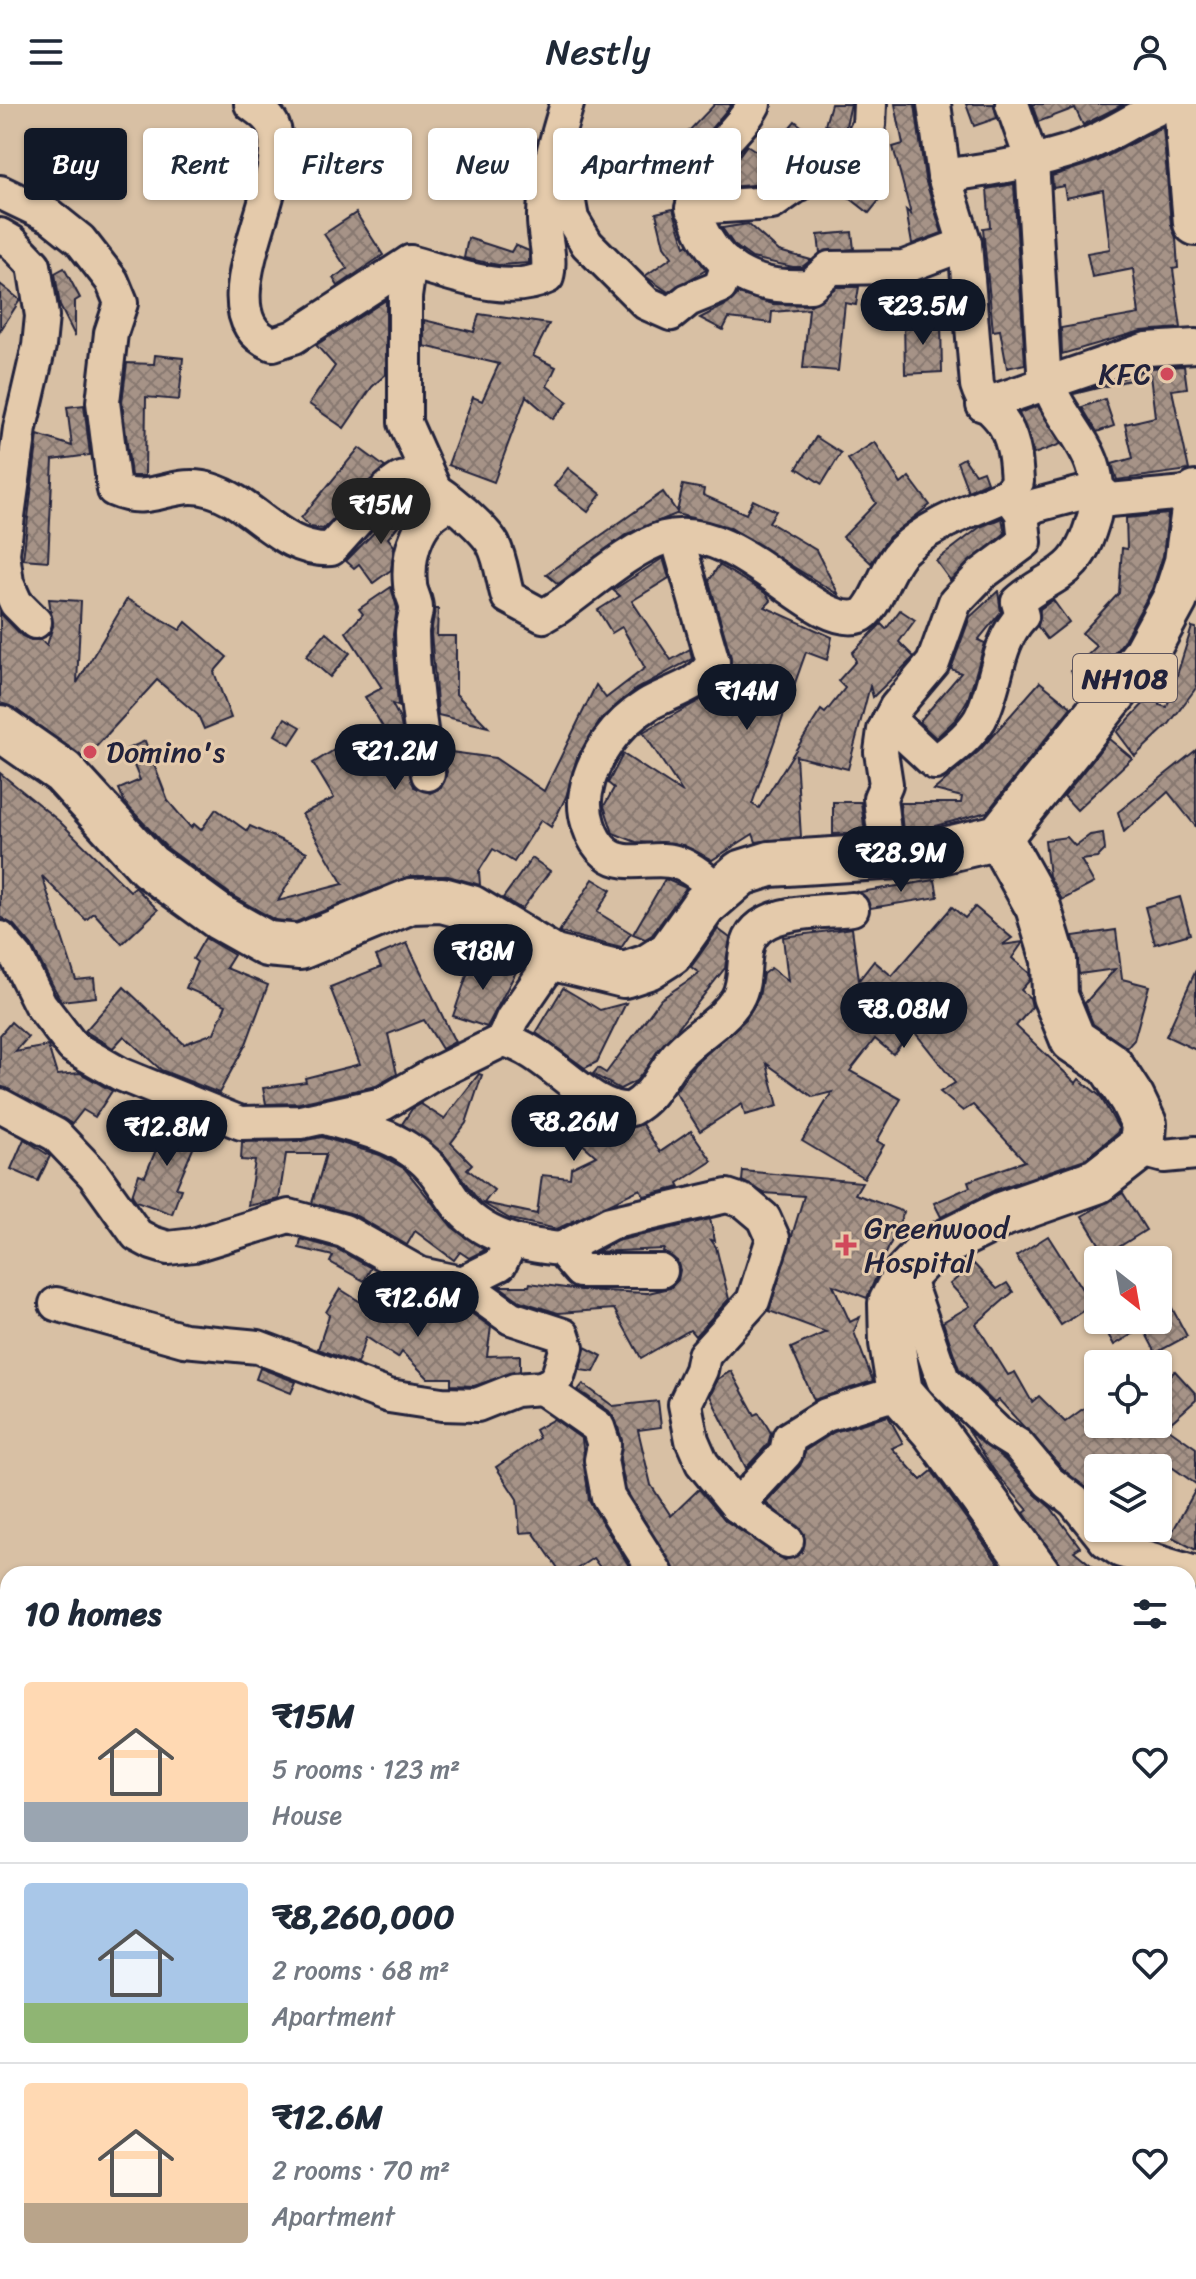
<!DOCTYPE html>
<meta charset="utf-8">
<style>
body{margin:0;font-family:Sriracha,sans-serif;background:#f6f6f7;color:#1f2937;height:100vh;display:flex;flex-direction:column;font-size:30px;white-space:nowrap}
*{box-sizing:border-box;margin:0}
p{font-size:26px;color:#747a83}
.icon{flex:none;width:44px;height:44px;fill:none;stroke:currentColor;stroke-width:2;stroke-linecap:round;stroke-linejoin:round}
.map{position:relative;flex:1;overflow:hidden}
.drawer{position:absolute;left:0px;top:1462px;width:1196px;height:714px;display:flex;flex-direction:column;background:#fff;border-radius:24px 24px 0 0;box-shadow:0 2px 6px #0004}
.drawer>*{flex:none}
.guide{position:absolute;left:24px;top:24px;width:1148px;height:72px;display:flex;gap:16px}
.needle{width:52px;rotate:149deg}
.buttons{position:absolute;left:1084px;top:1142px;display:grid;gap:16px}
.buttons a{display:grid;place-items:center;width:88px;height:88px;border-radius:8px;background:#fff;box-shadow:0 2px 6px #0004;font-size:40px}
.price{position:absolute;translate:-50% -68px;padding:0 18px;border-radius:28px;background:#111827;color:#fff;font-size:26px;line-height:52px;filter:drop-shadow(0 2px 4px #0008)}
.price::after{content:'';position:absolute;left:50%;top:48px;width:24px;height:18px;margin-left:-12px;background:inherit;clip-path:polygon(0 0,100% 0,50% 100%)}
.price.selected{background:#222;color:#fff}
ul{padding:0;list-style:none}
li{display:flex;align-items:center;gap:24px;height:200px;padding:0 24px}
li+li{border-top:2px solid #e0e1e3}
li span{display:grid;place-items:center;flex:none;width:224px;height:160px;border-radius:8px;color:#555}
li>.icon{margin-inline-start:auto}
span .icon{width:96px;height:96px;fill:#fffc;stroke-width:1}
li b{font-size:34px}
h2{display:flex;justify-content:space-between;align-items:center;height:96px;padding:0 24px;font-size:34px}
.pill{padding:0 28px;border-radius:8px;background:#fff;box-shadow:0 2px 6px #0004;font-size:28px;line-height:72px}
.pill.selected{background:#111827;color:#fff}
header{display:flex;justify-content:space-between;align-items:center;height:104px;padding:0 24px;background:#fff;font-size:36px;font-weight:600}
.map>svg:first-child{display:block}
.building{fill:url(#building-cross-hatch);stroke:#22223b;stroke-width:2}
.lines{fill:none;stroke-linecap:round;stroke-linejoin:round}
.minor-casing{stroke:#22223b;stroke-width:38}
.highway-casing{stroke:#22223b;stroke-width:50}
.minor{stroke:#e4caab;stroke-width:32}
.highway{stroke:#e4caab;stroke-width:44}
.poi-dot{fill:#d1495b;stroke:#e4caab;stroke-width:3}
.labels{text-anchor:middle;stroke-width:6;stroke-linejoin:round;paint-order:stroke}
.shield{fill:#e4caab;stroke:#5c545d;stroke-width:2}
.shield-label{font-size:28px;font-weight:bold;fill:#22223b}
.poi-label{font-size:30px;fill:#22223b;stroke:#e4caab;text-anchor:start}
</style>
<header><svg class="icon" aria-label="menu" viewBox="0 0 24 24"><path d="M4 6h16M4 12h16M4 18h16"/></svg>Nestly<svg class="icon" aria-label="person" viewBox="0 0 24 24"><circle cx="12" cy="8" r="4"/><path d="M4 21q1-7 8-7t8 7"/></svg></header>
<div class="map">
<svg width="1196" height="2175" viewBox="0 0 1196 2175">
<defs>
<pattern id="building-cross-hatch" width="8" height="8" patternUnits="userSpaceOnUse" patternTransform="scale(2)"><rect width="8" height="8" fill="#a69387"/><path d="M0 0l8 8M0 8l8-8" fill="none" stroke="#877870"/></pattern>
</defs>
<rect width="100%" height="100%" fill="#d8c0a4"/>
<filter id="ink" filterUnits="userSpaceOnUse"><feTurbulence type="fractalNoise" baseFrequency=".0125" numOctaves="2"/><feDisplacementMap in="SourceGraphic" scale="16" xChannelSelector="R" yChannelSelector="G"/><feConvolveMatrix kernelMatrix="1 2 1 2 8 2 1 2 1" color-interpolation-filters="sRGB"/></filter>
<g filter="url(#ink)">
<!-- building -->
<g class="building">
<polygon points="715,0 732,0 687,53 675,91 650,80 661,55 667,57 681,30 685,31"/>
<polygon points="831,0 851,0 845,26 825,21"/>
<polygon points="895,0 915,0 925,75 942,129 912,140 906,106 911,110 893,43 903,40"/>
<polygon points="966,0 994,0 997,14 974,22"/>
<polygon points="1032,0 1124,0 1083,21 1075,4 1038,18"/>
<polygon points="795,17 828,44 765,80 715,84 747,41 765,53"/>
<polygon points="1163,23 1171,121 1176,134 1178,164 1173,165 1181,224 1141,227 1062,250 1061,224 1139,210 1133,165 1092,173 1087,149 1110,145 1103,86 1066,94 1064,82 1053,84 1052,72 1098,57"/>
<polygon points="861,70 885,89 869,109 837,84"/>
<polygon points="1014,80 1025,260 1007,264 1000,226 993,227 983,124 990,123 987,85"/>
<polygon points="673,105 685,142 688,140 706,166 668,188 645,172 672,153 664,142 656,109"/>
<polygon points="356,109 383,151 338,182 333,174 347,165 324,130"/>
<polygon points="748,120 779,147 811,156 802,163 793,163 752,154 734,141 722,124"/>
<polygon points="852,128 854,145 820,149 818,131"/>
<polygon points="468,134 511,148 515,141 529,147 529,159 498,161 464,154"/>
<polygon points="64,164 80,194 75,197 75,232 60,202 55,169"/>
<polygon points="0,180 20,196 0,227"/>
<polygon points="837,183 859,183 856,201 845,199 838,267 803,264 809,205 772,208 771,219 729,214 723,226 700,214 728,200 738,190 773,200 811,201"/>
<polygon points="386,196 386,270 372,283 344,324 309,300 335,262 316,241"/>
<polygon points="479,210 549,220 533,252 556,263 547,282 568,298 553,315 526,292 494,378 448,361 473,293 482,297 499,260 424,242 424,216 474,228"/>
<polygon points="904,216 941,216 942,268 905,270"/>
<polygon points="155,251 183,254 179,296 146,293 145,372 131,372 122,298 127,259 154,260"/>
<polygon points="1184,262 1187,284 1172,286 1189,366 1117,376 1112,360 1133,354 1125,320 1155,313 1150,271 1074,290 1151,264"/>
<polygon points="1105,295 1114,322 1097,328 1082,303"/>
<polygon points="84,301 90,351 53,356 48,457 23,455 38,331 72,342 67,303"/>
<polygon points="1038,302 1061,340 1034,350 1019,309"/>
<polygon points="816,333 841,349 822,380 797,364"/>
<polygon points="875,338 901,380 909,373 930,401 889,433 871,459 843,433 876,399 848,355"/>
<polygon points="359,344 385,363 323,425 310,423 301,414"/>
<polygon points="964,354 975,370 983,367 987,378 968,387 957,358"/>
<polygon points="568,364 601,390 588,408 554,382"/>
<polygon points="683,381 704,385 703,391 746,410 753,396 776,407 769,418 816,446 839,491 729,423 676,410 627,430 558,480 546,470 663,388 677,408"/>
<polygon points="408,394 418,398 388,434 394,442 391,466 373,479 359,460 354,464 346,457"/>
<polygon points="1168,410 1163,452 1152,485 1123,538 1085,586 1071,567 1097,542 1082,529 1119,489 1122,444 1127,445 1126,414"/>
<polygon points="1002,414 1005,429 950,476 936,457 980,423"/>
<polygon points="663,454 669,474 632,497 671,556 690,545 692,555 636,585 602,614 577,654 566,693 551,723 541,716 514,758 493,745 479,767 480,781 448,772 410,772 296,818 275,816 233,792 166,743 125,699 119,685 140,676 127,645 145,637 168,697 191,724 194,720 201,726 216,705 247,727 250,722 307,748 278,797 343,780 302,710 334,694 313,659 349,637 364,662 396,645 365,593 382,584 346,528 363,510 359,505 391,483 397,504 393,530 398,602 392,600 400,615 414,683 430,689 441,684 447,668 443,647 495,654 544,687 596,581 606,594 645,564 622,523 612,529 598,506 620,492 613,486"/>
<polygon points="719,461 765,489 771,497 765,503 832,533 827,556 806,548 752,700 759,704 821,606 825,609 845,584 838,577 856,557 852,549 881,520 886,525 900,506 915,516 899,538 914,553 873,593 870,582 848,665 796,652 801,733 756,738 753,730 712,756 683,741 636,738 613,729 604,702 614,684 608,679 623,650 683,689 643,628 704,594 729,568 731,553 709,477"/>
<polygon points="998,487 1001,508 978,536 985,539 968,595 956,615 936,634 919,618 961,569 951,565 970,513"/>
<polygon points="49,495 81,497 77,579 127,495 180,526 186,518 227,553 214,568 231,614 204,625 198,611 157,576 85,655 14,604 0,599 0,509 22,532 31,536 41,536 47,541 53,522"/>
<polygon points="1053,496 1069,518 1047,535 1038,523 1040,505"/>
<polygon points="435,505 438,505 437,532 456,532 456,590 488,623 438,611 431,529"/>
<polygon points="1192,523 1196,524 1196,584 1169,620 1135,652 1117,628 1160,582 1159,601 1167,603"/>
<polygon points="326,528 350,549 330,573 306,552"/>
<polygon points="1040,578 1071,603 987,708 924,725 903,727 900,699 961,699 962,693 934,686 979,647"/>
<polygon points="285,614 301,623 290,640 275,631"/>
<polygon points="1109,635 1132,654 1077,706 1064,692"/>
<polygon points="1196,646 1196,723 1168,688 1124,728 1118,708"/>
<polygon points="0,669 59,717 130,787 135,783 158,806 122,840 94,809 86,816 42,772 76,876 94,874 96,893 61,897 32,842 14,821 0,813"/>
<polygon points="833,698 861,698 865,729 833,730"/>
<polygon points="1103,729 1105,746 1097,754 1081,756 1094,779 1062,796 1049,772 1045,736 1067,733 1075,742 1090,731"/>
<polygon points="532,754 550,767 522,805 503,794"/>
<polygon points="593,775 611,786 597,808 631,829 621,844 559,828"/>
<polygon points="665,775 686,784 652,831 645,835 633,830"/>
<polygon points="935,776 938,793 871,804 860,788"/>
<polygon points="1180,793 1190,830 1155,840 1145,803"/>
<polygon points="952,803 965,814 975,803 1012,834 1002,841 1023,838 1012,854 1029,869 1030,876 1021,886 1030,894 1032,903 1016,922 1076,979 1079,975 1100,992 1119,1025 1117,1029 1085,1055 995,1086 941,1113 934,1099 970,1083 968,1077 1025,1057 973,1001 963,1007 940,988 955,979 913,926 893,950 875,935 850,967 901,995 877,1037 884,1041 864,1074 802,1037 832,988 813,993 767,960 778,1002 745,1011 742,1000 700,1027 675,988 695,960 746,915 759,893 763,870 771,864 788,877 783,833 852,824 859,876 874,857 892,872"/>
<polygon points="718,825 730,834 725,864 636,977 620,985 593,970 598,964 606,969 661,895 699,869 691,863"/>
<polygon points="1116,826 1122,875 1149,882 1134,936 1127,944 1093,920 1085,899 1115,865 1079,870 1073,832"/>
<polygon points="205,834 234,851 226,864 268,881 246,940 219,989 161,966 124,932 113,944 85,927 124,883 184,940 214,929 226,901 186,884 197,858 193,855"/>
<polygon points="407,839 455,938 442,945 424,916 388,930 397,970 376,982 299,999 266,1000 263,984 306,978 305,974 360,960 330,883 381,863 376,852"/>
<polygon points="473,854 516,868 487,923 453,912"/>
<polygon points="1196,866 1196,946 1166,932"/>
<polygon points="563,884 600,906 626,899 597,958 585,964 536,929"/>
<polygon points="11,918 28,933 15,948 48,942 57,971 80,969 112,987 95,1013 83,1006 72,1020 0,982 0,931"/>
<polygon points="479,970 482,971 466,1019 451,1039 472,1060 467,1065 494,1086 484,1099 537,1110 542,1071 570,1074 571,1064 596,1052 554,1015 568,999 609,1022 630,1024 642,1020 660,1048 691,1027 712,1057 678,1079 680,1083 644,1092 640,1085 557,1125 510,1115 479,1097 443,1049 402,1020 412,1005 421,1000 444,1015"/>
<polygon points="174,1012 201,1026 176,1084 181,1085 172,1110 136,1097 132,1091 139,1070 145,1072 158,1041 163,1043"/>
<polygon points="322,1033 380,1051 405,1065 452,1123 485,1146 469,1154 460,1148 454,1156 415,1127 407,1141 353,1110 312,1099 326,1050 286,1050 279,1095 248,1102 255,1057 241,1056 242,1038 301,1037"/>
<polygon points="24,1035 50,1052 38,1077 11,1065"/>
<polygon points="743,1067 862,1078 855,1090 904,1108 867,1194 833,1181 850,1218 860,1213 854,1228 873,1277 814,1296 791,1244 826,1228 769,1207 804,1092 764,1089 742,1077"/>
<polygon points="1123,1089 1146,1126 1106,1151 1082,1112"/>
<polygon points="710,1115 715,1137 711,1136 716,1143 729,1195 695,1232 690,1226 641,1254 614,1205 558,1209 520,1197 499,1182 529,1182 530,1179 580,1186 648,1189 670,1184 678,1176 680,1166 677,1157 663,1148 664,1145 596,1148 617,1137"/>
<polygon points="1048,1132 1092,1201 1061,1221 1016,1152"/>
<polygon points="301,1135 337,1145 371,1164 364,1177 330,1158 333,1152 299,1144"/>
<polygon points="974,1160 997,1185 1007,1179 1013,1188 976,1220 1008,1271 1015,1268 1032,1298 1039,1292 1065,1318 1088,1301 1098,1313 1098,1320 1158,1320 1158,1283 1175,1267 1196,1290 1196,1296 1166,1323 1196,1344 1196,1380 1173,1364 1098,1364 1098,1397 1062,1364 999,1296 994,1299 959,1265 943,1218 970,1202 950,1180"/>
<polygon points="1158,1178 1187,1232 1156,1249 1143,1224 1114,1241 1100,1216 1158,1216"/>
<polygon points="340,1185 391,1217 408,1185 450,1206 471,1209 491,1223 487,1252 520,1251 520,1267 474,1282 451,1281 451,1274 428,1274 402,1248 398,1254 366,1233 357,1260 318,1245 329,1211 326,1208"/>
<polygon points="585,1243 602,1252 594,1268 580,1266"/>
<polygon points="260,1264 296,1278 291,1289 256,1275"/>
<polygon points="731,1267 755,1311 759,1309 771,1329 768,1340 746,1364 710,1292 718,1275"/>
<polygon points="583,1280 613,1302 658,1297 661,1323 638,1326 651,1381 671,1412 699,1385 726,1417 785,1456 802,1448 804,1430 766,1399 800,1362 806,1346 834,1328 888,1312 903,1339 892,1344 921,1376 932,1367 1006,1470 676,1470 626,1386 620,1356 622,1336 616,1317 609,1307 578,1286"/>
<polygon points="554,1315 582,1335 589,1397 634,1470 605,1470 593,1454 569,1470 562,1470 533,1428 520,1429 517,1395 496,1363 539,1334 535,1326"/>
<polygon points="968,1326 1005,1356 1035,1390 1051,1404 1080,1443 1074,1447 1102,1470 1065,1470 1024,1409 1028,1406 995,1368"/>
<polygon points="1196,1385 1196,1446 1170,1432"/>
</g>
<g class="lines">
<!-- minor casing -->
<g class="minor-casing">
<g id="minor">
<path d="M251 0C259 6 269 12 273 22 295 76 197 211 273 240L294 233 410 158C451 169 506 193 547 173 552 152 543 132 544 111 545 72 556 37 567 0"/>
<path d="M754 0C741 26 712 44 698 73 682 106 712 156 743 171 764 182 787 183 810 182L830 164 904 163 965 140"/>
<polyline points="550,57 566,81 572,115 587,140 646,199 671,210 688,196 720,183 728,160"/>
<path d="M944 72C989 65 1035 59 1078 44 1109 33 1136 12 1168 0"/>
<path d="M0 88 50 112 80 136 112 177 121 199 111 229 103 298 114 386C152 403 173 374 211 386 255 399 281 448 331 445 346 429 384 383 401 375 421 366 483 422 493 440 501 455 503 477 508 493L543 512 557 504C586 484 631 443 664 434 740 414 813 528 860 512 875 507 886 463 902 447 929 420 974 406 1008 390L1017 378C1016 359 1015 340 1005 322 995 304 985 306 977 281L965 140 944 72 934 0"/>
<polyline points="692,104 772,99 802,78 854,52 869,21 870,0"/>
<polyline points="0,131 12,138 34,161 42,212 39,242 20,324 3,449 7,479 16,499 35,518"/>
<polyline points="410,158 405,193 405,319 434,384"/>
<polyline points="983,301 1147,245 1196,242"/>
<polyline points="1022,409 1037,401 1098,385 1110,396 1196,388"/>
<path d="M677 433 713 558C702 582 668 588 647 601 616 620 592 653 586 688 582 708 590 736 606 749 626 766 656 750 678 759 693 764 706 776 718 787"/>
<path d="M889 616 935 659C952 645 969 633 980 615 998 581 995 540 1022 512L1018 498C1034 482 1058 475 1073 458 1084 445 1089 430 1094 413 1111 346 1057 323 1044 266L1032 57 1012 0"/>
<path d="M428 670C420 624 413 576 412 529 412 520 416 512 416 504 416 496 410 488 410 480 407 448 419 409 452 400"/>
<polyline points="887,753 880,694 886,680 881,648 884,626 896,603 933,559 955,498 982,470 1025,438 1022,409 1008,390"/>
<polyline points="0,834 17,854 40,900 73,943 120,970 241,1019 301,1018 383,1000 432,971 503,936 512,915 554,854"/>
<path d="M503 936C548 945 590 1010 631 1005 653 993 660 974 674 955 692 932 721 921 737 895 751 871 736 840 761 822 783 806 826 808 852 805"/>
<polyline points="0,1001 56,1031 94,1071 137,1131 152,1139 168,1144 194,1141 289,1112 344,1127 420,1170 462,1179"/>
<path d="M326 1014C353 1023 383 1028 407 1044 434 1061 439 1075 456 1099 481 1133 522 1141 561 1145L580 1167H661"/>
<polyline points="1138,1045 1164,1052 1196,1049"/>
<polyline points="561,1145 610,1119 727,1092 745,1098 764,1114 773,1134 753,1197 704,1251 701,1266 685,1300 692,1336 702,1359 737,1402 787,1437"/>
<polyline points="906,1170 943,1276 997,1328 1018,1341 1049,1378 1074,1397 1106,1437 1121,1447 1196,1469"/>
<polyline points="56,1200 184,1236 258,1243 389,1292 442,1300 477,1301 515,1286 542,1284 552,1279 558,1272 567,1243 563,1231 511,1214 462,1179 500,1160 511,1138"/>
<polyline points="542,1284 598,1323 604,1341 601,1356 608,1393 657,1470"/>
<polyline points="737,1402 786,1349 789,1334 826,1311 900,1288"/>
<polyline points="0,1794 8,1794"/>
<polyline points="1188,1984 1196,1986"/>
<polyline points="1188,2055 1196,2054"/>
<polyline points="212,2168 214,2175"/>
</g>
</g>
<!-- highway casing -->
<g class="highway-casing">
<g id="highway">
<polyline points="1186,0 1196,119"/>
<polyline points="0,624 63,668 149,762 219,813 267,840 300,843 411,797 442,796 471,804 554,854 624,871 648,863 670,849 704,801 741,769 770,760 928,750 999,733 1144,552 1175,495 1187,458 1196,390"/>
<polyline points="999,733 1038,803 1054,856 1055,892 1073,936 1110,961 1132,995 1144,1020 1143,1033 1138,1045 1097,1077 1003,1110 928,1147 906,1170 891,1199 892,1239 900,1288 934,1327 1038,1470"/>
<polyline points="1188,1556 1196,1561"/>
</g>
</g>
<!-- minor -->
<use href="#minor" class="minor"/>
<!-- highway -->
<use href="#highway" class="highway"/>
</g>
</g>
<!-- markers -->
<g class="poi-dot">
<circle cx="1167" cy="270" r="8"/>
<circle cx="90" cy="648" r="8"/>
<path d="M842 1129h8v8h8v8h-8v8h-8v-8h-8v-8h8z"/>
</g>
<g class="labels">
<!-- shield labels -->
<rect class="shield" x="1073" y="550" width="104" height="48" rx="6"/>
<g class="shield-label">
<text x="1125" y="584">NH108</text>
</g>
<!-- poi labels -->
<g class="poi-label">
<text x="1151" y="280" text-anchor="end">KFC</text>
<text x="106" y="658">Domino's</text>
<text x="864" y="1134">Greenwood<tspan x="864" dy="34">Hospital</tspan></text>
</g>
</g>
</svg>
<div class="buttons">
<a><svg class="needle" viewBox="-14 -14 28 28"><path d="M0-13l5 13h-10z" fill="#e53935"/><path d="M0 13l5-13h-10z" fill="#747a83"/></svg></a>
<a><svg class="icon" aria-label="locate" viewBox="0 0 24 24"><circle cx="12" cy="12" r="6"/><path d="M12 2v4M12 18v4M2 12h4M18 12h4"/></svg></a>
<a><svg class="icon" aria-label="layers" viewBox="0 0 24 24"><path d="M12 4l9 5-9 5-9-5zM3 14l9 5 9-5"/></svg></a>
</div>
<b class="price" style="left:923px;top:243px">₹23.5M</b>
<b class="price selected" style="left:381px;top:442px">₹15M</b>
<b class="price" style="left:747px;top:628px">₹14M</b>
<b class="price" style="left:395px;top:688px">₹21.2M</b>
<b class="price" style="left:901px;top:790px">₹28.9M</b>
<b class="price" style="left:483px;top:888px">₹18M</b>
<b class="price" style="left:904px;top:946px">₹8.08M</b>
<b class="price" style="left:574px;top:1059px">₹8.26M</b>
<b class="price" style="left:167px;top:1064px">₹12.8M</b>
<b class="price" style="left:418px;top:1235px">₹12.6M</b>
<div class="guide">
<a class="pill selected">Buy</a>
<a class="pill">Rent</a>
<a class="pill">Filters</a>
<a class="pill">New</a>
<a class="pill">Apartment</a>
<a class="pill">House</a>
</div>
<section class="drawer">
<h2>10 homes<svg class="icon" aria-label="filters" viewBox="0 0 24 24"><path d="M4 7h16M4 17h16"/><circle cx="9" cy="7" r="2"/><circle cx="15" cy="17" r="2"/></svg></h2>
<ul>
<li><span style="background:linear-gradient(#ffd9b3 75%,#9aa5b1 0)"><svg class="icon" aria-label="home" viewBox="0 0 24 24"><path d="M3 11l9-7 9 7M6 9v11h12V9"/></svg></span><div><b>₹15M</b><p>5 rooms · 123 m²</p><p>House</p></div><svg class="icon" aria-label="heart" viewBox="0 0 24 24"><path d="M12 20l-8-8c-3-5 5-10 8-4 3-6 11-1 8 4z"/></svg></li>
<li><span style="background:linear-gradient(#a9c7e8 75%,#8fb573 0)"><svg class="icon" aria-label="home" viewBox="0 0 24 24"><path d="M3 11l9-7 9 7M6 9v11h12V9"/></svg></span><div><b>₹8,260,000</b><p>2 rooms · 68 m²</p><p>Apartment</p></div><svg class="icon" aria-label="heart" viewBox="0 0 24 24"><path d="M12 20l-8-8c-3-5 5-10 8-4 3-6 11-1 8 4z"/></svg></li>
<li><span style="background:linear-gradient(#ffd9b3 75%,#b9a48a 0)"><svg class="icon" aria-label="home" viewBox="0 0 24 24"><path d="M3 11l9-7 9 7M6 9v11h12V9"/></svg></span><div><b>₹12.6M</b><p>2 rooms · 70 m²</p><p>Apartment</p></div><svg class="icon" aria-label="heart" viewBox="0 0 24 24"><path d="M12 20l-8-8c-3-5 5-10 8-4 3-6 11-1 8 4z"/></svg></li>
</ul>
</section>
</div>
